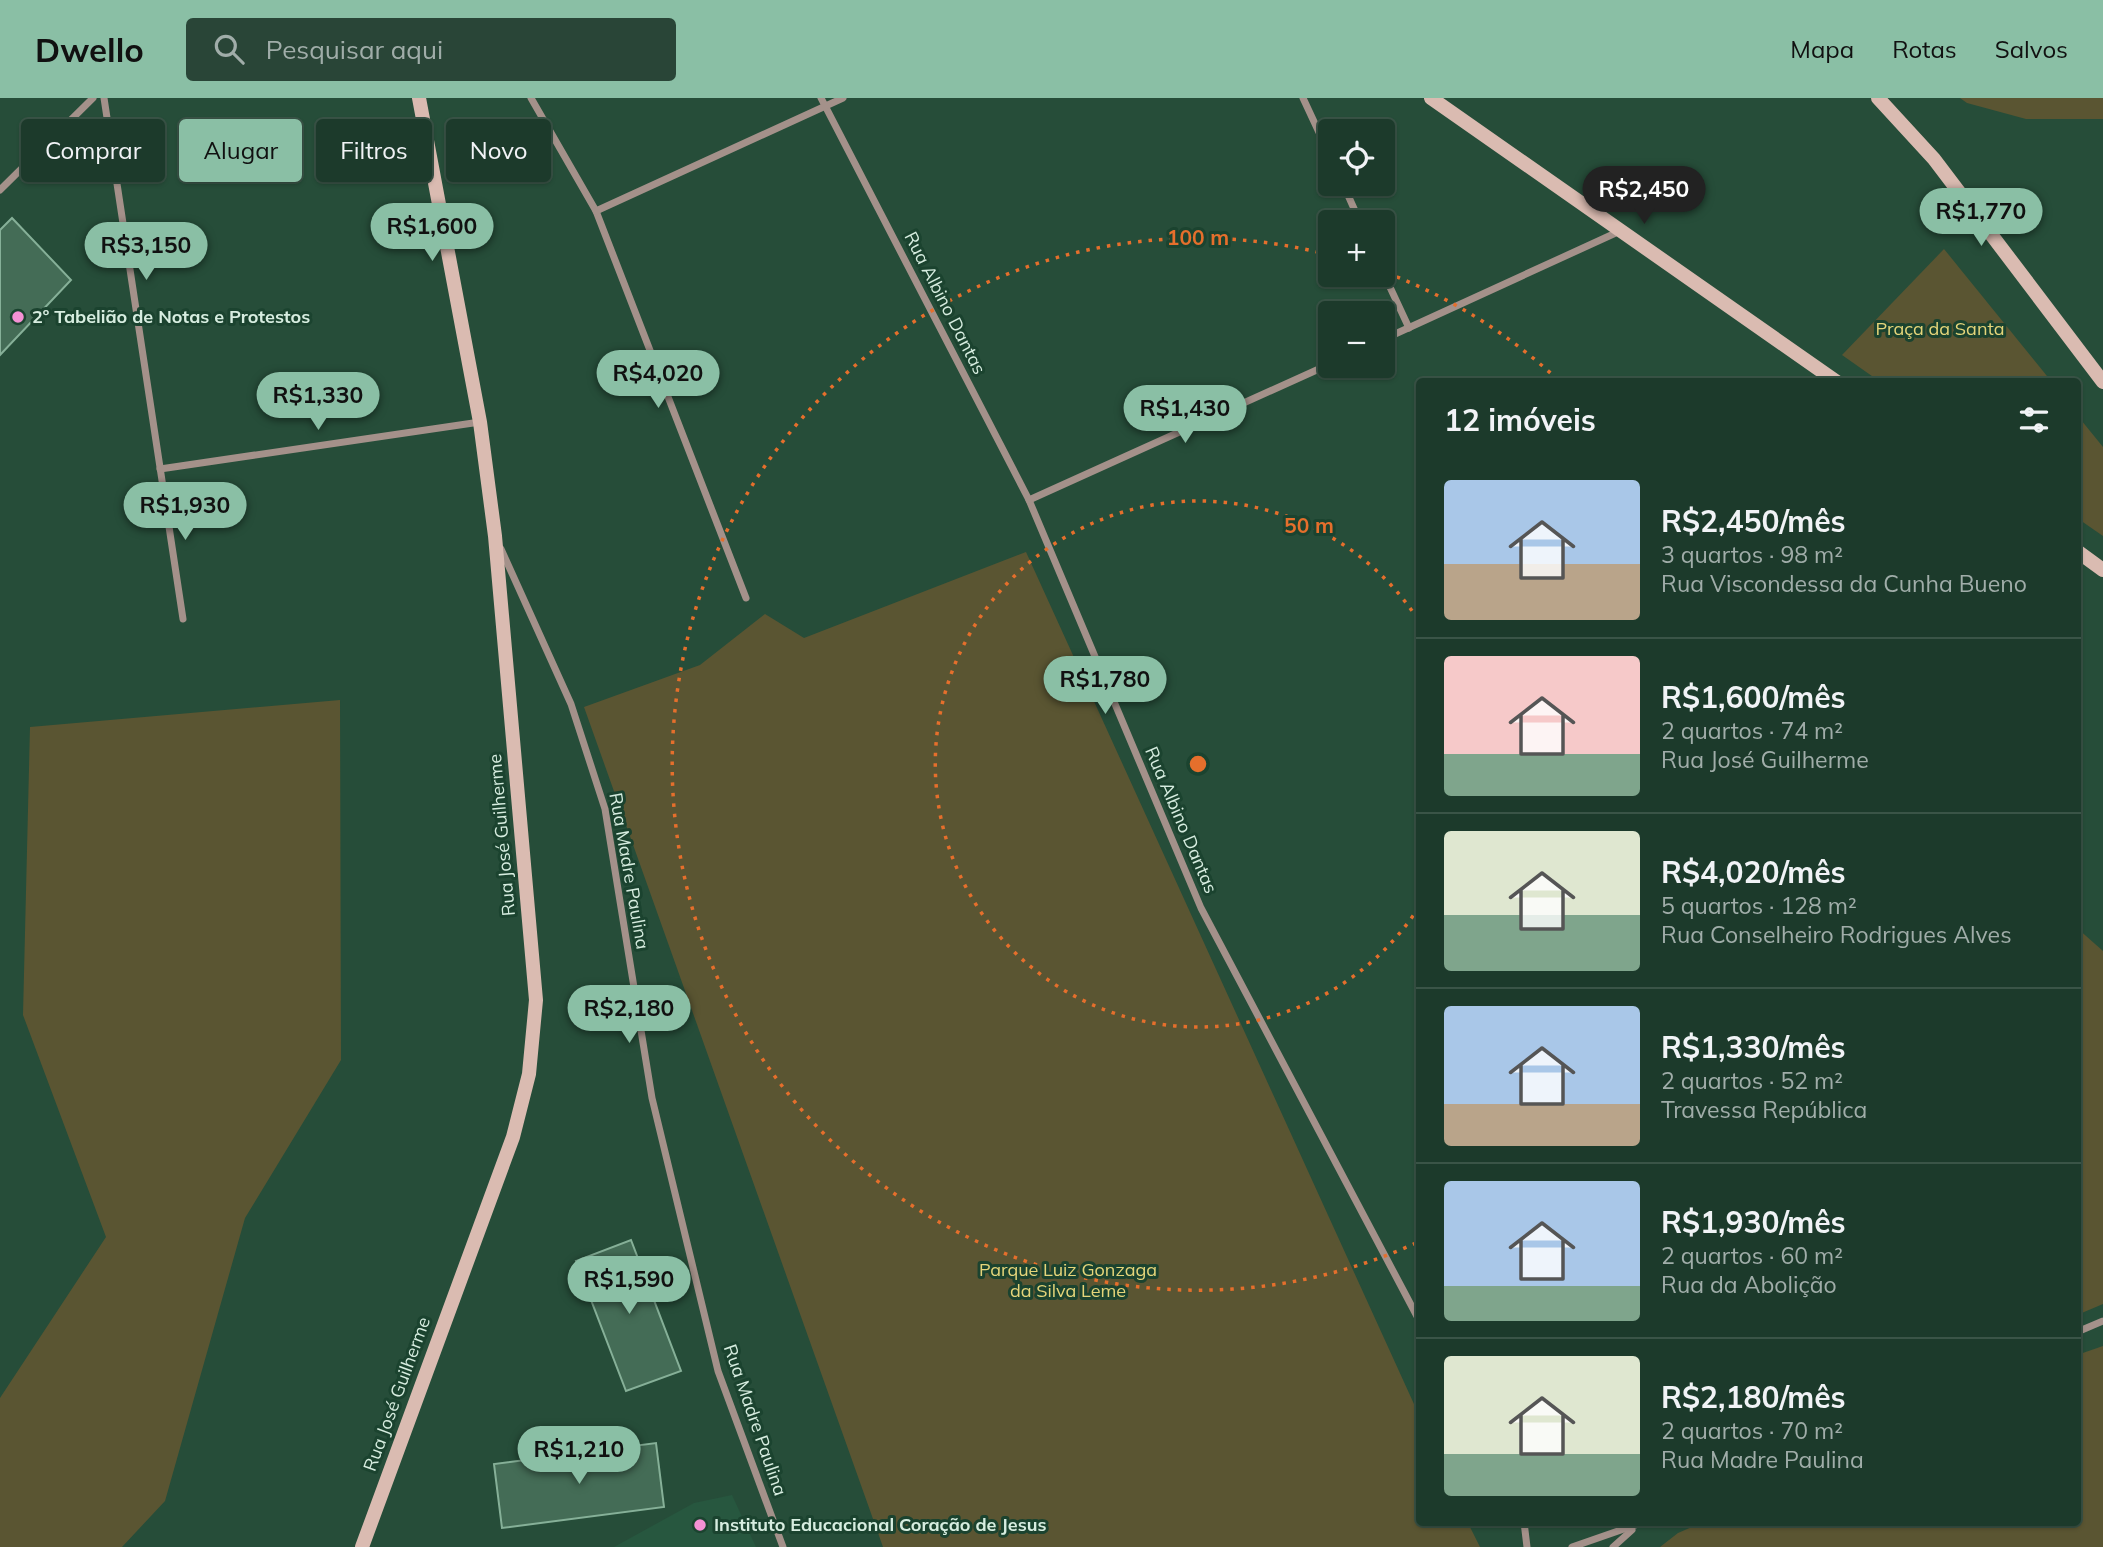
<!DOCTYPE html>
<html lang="pt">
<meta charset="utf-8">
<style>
body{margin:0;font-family:Mulish,sans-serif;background:#294537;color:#f1f3f6;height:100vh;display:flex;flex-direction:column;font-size:26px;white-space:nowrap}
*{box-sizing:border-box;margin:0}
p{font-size:23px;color:#a0ada9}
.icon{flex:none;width:38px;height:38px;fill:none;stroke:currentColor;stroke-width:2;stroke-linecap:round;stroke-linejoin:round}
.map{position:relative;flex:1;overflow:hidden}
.details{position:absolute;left:1416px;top:280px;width:665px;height:1148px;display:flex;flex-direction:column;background:#1c3a2b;border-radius:7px;box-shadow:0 2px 5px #0004,0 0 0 2px #3a5447}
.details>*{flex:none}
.banner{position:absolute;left:21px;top:21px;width:665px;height:63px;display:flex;gap:14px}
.buttons{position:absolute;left:1318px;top:21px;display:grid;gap:14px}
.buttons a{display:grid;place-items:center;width:77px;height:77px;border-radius:7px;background:#1c3a2b;box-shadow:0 2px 5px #0004,0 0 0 2px #3a5447;font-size:35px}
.price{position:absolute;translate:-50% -60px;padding:0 16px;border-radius:24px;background:#8abfa5;color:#111;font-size:23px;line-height:46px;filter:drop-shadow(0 2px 4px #0008)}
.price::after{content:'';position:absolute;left:50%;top:42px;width:21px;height:16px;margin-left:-10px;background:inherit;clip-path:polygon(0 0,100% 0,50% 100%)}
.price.on{background:#222;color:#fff}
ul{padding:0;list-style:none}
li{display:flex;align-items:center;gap:21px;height:175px;padding:0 28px}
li+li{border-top:2px solid #3a5447}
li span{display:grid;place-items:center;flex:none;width:196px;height:140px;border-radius:7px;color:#555}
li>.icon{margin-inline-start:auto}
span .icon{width:84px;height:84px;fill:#fffc;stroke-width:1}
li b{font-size:30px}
h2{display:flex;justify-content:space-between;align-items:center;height:84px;padding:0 28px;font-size:30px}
.tag{padding:0 24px;border-radius:7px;background:#1c3a2b;box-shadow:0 2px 5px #0004,0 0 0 2px #3a5447;font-size:24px;line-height:63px}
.tag.on{background:#8abfa5;color:#111}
header{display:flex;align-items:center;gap:42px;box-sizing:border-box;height:98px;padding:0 35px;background:#8abfa5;color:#111}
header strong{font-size:33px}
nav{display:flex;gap:38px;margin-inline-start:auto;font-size:24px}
.search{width:490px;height:63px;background:#294537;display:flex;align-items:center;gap:18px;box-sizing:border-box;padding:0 24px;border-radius:7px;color:#a0ada9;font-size:26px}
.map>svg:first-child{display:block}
.built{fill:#27573f}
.green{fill:#5a5532}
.building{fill:#446c56;stroke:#86b098;stroke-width:2}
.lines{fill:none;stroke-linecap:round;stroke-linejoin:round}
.street{stroke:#a4918a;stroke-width:7}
.secondary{stroke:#dabbb1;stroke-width:14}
.ring{fill:none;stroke:#e56f2c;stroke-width:3.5;stroke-dasharray:3.5 7}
.poi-dot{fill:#f491d4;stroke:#1b432f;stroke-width:2.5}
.labels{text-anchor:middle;stroke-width:6;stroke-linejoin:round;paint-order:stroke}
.street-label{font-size:18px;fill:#d7ede0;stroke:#1b432f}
.poi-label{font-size:18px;font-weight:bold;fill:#d7ede0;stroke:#1b432f;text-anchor:start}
.park-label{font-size:18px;fill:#e5d57a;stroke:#1b432f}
.centre{fill:#e56f2c;stroke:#1b432f;stroke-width:3.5}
.ring-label{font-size:21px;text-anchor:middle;font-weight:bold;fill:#e56f2c;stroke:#1b432f;stroke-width:6;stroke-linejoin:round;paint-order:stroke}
</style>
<header>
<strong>Dwello</strong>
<div class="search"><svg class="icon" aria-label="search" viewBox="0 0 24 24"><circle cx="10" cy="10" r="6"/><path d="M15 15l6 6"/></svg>Pesquisar aqui</div>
<nav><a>Mapa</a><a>Rotas</a><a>Salvos</a></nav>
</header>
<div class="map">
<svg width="2103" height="1449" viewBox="0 0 2103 1449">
<rect width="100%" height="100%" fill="#264d39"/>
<!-- built -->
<polygon class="built" points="732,1397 756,1449 614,1449 694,1405"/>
<!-- green -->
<g class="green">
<polygon points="1960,0 2103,0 2103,21 2026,21 1967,5"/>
<polygon points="1944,151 2051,283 1879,283 1842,257"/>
<polygon points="2077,317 2103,349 2103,438 2077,420"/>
<polygon points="1026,454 1419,1317 1419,1424 1468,1425 1480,1449 883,1449 584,609 700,567 765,516 804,540"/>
<polygon points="340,602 341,962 245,1120 165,1403 122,1449 0,1449 0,1300 106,1139 23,917 30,629"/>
<polygon points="2077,830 2103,853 2103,1206 2077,1217"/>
<polygon points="2103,1248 2103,1449 1660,1449 1678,1435 1701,1425 2077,1424 2077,1257"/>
</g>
<!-- building -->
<g class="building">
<polygon points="12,120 71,182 0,257 0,132"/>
<polygon points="631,1142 681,1273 626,1293 576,1163"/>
<polygon points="656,1345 664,1409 502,1430 494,1366"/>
</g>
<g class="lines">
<!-- street -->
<g class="street">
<polyline points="104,0 183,521"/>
<polyline points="531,0 596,113 746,500"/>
<polyline points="821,0 1029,402 1201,810 1419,1222"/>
<polyline points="1303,0 1330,58"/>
<polyline points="1343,86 1360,124"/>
<polyline points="0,92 93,0"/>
<polyline points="596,113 843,0"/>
<polyline points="1382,172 1409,230"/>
<polyline points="1382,242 1620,133"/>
<polyline points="160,371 480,324"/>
<polyline points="1029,402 1330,266"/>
<polyline points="501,451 571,606 605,711 652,1000 718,1273 783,1449"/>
<polyline points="2077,1234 2103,1223"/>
<polyline points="1524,1424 1527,1449"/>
<polyline points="1572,1449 1644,1424"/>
<polyline points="1613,1449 1632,1432"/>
</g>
<!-- secondary -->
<g class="secondary">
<polyline points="1431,0 1837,284"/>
<polyline points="1878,0 1934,61 2103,284"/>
<polyline points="2077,453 2103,472"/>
<polyline points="362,1449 513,1039 529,976 536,902 495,438 480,324 419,0"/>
</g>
</g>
<!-- distance rings -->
<g class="ring">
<path d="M1419 809A263 263 0 1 1 1419 523"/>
<path d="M1416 1145A526 526 0 1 1 1330 157M1387 175A526 526 0 0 1 1557 281"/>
</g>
<!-- markers -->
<g class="poi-dot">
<circle cx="18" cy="219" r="7"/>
<circle cx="700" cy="1427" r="7"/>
</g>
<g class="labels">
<!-- street labels -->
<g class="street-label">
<text transform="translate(945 205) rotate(63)" y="6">Rua Albino Dantas</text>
<text transform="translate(1181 722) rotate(67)" y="6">Rua Albino Dantas</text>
<text transform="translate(502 737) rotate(-95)" y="6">Rua José Guilherme</text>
<text transform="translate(629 773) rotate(80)" y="6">Rua Madre Paulina</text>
<text transform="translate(397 1296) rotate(-70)" y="6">Rua José Guilherme</text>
<text transform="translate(755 1322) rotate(71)" y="6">Rua Madre Paulina</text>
</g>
<!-- poi labels -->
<g class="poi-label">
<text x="32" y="225">2º Tabelião de Notas e Protestos</text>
<text x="714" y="1433">Instituto Educacional Coração de Jesus</text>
</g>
<!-- park labels -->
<g class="park-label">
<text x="1940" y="237">Praça da Santa</text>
<text x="1068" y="1178">Parque Luiz Gonzaga<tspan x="1068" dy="21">da Silva Leme</tspan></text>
</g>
</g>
<circle cx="1198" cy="666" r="10" class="centre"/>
<g class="ring-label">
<text x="1198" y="147">100 m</text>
<text x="1309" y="435">50 m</text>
</g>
</svg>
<div class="buttons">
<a><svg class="icon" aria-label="locate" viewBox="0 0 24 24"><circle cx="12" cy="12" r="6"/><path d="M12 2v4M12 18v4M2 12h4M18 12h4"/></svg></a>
<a>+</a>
<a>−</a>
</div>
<b class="price on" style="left:1644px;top:128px">R$2,450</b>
<b class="price" style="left:1981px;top:150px">R$1,770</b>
<b class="price" style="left:432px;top:165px">R$1,600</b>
<b class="price" style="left:146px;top:184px">R$3,150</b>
<b class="price" style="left:658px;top:312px">R$4,020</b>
<b class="price" style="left:318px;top:334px">R$1,330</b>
<b class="price" style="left:1185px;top:347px">R$1,430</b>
<b class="price" style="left:185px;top:444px">R$1,930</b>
<b class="price" style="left:1105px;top:618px">R$1,780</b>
<b class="price" style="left:629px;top:947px">R$2,180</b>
<b class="price" style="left:629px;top:1218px">R$1,590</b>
<b class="price" style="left:579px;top:1388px">R$1,210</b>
<div class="banner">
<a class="tag">Comprar</a>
<a class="tag on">Alugar</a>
<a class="tag">Filtros</a>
<a class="tag">Novo</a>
</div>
<section class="details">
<h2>12 imóveis<svg class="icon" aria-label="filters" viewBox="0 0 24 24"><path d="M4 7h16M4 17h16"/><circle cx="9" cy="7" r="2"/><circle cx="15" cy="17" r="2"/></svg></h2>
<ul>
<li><span style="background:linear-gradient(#a9c7e8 60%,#b9a48a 0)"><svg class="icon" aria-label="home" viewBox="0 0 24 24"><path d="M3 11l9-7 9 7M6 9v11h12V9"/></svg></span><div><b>R$2,450/mês</b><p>3 quartos · 98 m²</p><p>Rua Viscondessa da Cunha Bueno</p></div></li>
<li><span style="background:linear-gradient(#f6c9c9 70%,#7fa58c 0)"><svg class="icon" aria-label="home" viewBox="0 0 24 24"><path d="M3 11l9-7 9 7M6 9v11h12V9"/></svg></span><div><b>R$1,600/mês</b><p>2 quartos · 74 m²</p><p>Rua José Guilherme</p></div></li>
<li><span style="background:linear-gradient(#dfe7d0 60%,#7fa58c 0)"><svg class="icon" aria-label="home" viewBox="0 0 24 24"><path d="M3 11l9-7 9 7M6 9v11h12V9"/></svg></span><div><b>R$4,020/mês</b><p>5 quartos · 128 m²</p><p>Rua Conselheiro Rodrigues Alves</p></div></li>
<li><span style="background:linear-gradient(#a9c7e8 70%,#b9a48a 0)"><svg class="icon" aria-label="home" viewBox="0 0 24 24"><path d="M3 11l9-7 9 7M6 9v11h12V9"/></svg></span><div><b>R$1,330/mês</b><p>2 quartos · 52 m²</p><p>Travessa República</p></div></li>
<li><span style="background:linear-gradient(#a9c7e8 75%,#7fa58c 0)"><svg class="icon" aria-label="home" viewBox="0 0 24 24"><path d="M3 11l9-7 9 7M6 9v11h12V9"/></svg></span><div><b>R$1,930/mês</b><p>2 quartos · 60 m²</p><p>Rua da Abolição</p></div></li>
<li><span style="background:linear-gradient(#dfe7d0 70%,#7fa58c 0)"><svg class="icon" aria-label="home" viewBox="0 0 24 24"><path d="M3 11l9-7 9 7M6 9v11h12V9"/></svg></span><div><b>R$2,180/mês</b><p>2 quartos · 70 m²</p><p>Rua Madre Paulina</p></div></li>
</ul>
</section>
</div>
